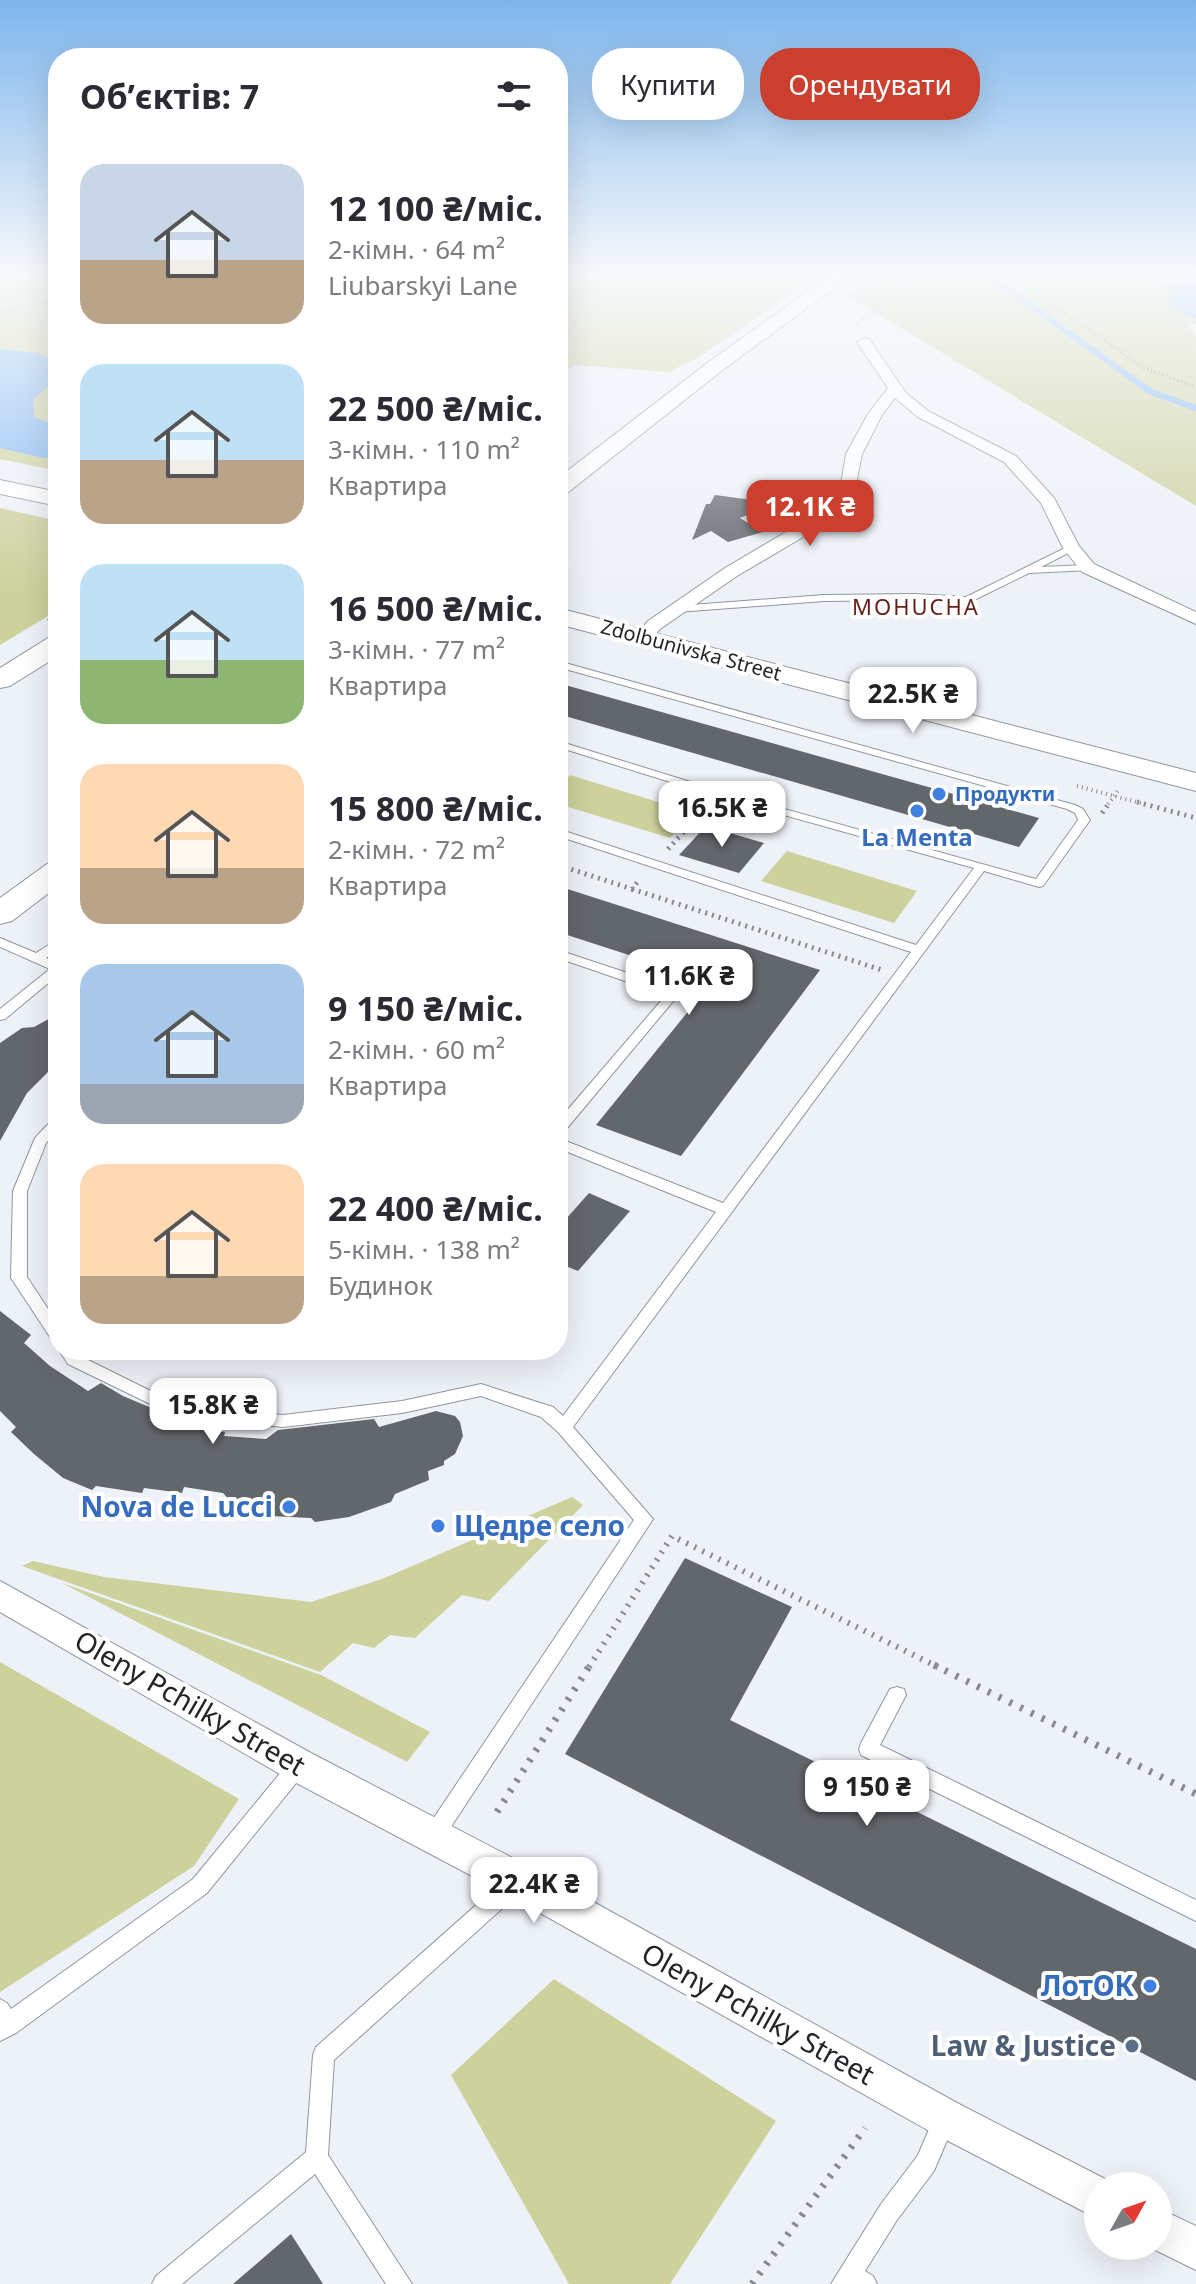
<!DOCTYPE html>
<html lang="uk">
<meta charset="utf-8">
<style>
body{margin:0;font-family:"Noto Sans",sans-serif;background:#f2f2f3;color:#2b2b33;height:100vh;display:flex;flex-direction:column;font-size:30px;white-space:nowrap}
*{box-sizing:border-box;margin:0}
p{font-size:26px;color:#7c7c81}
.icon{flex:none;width:44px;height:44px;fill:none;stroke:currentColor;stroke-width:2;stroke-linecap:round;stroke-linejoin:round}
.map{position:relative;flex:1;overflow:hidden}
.sheet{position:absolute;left:48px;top:48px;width:520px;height:1312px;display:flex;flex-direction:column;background:#fff;border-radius:32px;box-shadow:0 8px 32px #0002}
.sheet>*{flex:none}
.guide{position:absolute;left:592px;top:48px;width:484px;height:72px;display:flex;gap:16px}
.needle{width:52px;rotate:50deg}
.tools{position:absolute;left:1084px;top:2172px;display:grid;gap:16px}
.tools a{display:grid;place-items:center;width:88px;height:88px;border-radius:50%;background:#fff;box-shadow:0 8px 32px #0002;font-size:40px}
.price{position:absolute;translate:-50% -68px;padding:0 18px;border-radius:16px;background:#fff;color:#222;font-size:26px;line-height:52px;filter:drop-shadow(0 2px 4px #0008)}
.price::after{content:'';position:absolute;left:50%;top:48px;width:24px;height:18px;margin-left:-12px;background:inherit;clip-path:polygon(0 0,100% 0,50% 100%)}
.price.active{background:#cb3f2f;color:#fff}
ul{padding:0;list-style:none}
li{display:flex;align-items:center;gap:24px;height:200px;padding:0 32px}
li span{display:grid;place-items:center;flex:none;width:224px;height:160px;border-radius:24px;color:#555}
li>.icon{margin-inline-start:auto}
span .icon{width:96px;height:96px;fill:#fffc;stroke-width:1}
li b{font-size:34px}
h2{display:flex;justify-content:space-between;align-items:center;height:96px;padding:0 32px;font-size:34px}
.pill{padding:0 28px;border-radius:32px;background:#fff;box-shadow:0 8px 32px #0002;font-size:28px;line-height:72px}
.pill.active{background:#cb3f2f;color:#fff}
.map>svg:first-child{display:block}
.green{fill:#cdd19c}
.water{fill:#7eb6f3}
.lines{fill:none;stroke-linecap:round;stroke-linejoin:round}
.stream{stroke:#7eb6f3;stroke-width:6}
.building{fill:#62676c}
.lane-casing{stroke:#91969c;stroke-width:2}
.street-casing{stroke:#91969c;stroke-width:2}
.secondary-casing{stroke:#91969c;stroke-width:2}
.path-far4{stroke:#878a8f;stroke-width:3;stroke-dasharray:1 3;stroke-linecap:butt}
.path-far3{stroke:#878a8f;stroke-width:4;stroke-dasharray:1 4;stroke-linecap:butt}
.path-far2{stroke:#878a8f;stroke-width:5;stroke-dasharray:2 5;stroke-linecap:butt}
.path-far1{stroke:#878a8f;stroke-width:6;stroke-dasharray:2 7;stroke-linecap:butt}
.path{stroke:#878a8f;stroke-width:7;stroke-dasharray:3 9;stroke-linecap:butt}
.lane{fill:#fff;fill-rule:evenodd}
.street{fill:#fff;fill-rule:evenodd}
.secondary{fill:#fff;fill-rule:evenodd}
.shop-dot{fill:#3f7fe0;stroke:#fefefe;stroke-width:3}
.service-dot{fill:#5c6f8a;stroke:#fefefe;stroke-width:3}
.labels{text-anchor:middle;stroke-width:8;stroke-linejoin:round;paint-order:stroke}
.far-street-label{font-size:20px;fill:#222427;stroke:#fefefe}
.far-shop-label{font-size:20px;font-weight:bold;fill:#366cbe;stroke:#fefefe;text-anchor:start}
.far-neighbourhood-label{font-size:22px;letter-spacing:2px;fill:#631f17;stroke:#fefefe}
.shop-label{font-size:24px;font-weight:bold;fill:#366cbe;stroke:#fefefe}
.near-shop-label{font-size:28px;font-weight:bold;fill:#366cbe;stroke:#fefefe;text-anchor:end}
.near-street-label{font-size:28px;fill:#222427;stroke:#fefefe}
.near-service-label{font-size:28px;font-weight:bold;fill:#4e5e75;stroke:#fefefe;text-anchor:end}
</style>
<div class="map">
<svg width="1196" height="2284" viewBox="0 0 1196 2284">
<rect width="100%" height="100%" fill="#edf2f8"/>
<!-- green -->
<g class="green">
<polygon points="0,274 58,274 58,471 0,459"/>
<polygon points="558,274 634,274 677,281 710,274 820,274 697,358 669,372 575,365 558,376"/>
<path d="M876 274H1157L1172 280 1165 285C1174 300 1178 314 1196 319V324L1188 325 1196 336V506L848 296Z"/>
<polygon points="0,508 58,521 55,571 58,574 58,610 0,645"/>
<polygon points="570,775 694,813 670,838 558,804 558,787"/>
<polygon points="787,851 917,891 894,923 761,881"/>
<polygon points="572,1497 583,1505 489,1601 462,1595 415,1638 390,1635 374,1648 353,1643 320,1672 22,1566 33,1561 104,1577 311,1602 382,1579"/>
<polygon points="62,1583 321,1675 430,1732 407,1762"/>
<polygon points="0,1662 239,1799 194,1866 0,1992"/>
<polygon points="554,1979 776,2121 670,2284 569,2284 451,2075"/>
</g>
<!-- water -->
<g class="water">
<polygon points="1157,274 1196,274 1196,319 1186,316 1168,303 1169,293 1163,287 1172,280"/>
<polygon points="0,349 39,353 58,362 58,377 33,400 34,417 58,426 58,457 44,458 0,448"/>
</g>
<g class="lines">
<!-- stream -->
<polyline class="stream" points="987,274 1151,392 1196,408"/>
</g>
<!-- building -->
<g class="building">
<polygon points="715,495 775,503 740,518 763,532 728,542 711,531 692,540 706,504 710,504"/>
<polygon points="558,683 971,799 1039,818 1019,847 558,714"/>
<polygon points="706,826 764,843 739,873 679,855"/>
<polygon points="558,886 820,970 681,1156 596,1125 712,982 558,932"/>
<polygon points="58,1014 58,1062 27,1093 0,1141 0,1043 22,1028 34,1027"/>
<polygon points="589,1193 630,1211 578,1271 558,1263 558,1228"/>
<polygon points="0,1311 31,1335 24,1343 50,1366 88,1391 101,1383 123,1396 180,1420 184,1427 225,1432 224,1436 266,1439 278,1430 374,1419 379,1427 436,1411 455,1416 460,1422 463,1436 455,1454 444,1461 444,1465 428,1471 429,1480 395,1494 391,1502 349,1517 315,1522 311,1518 270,1516 263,1507 232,1503 223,1493 184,1487 182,1493 144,1488 142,1493 96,1486 92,1490 63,1478 34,1454 11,1432 16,1427 0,1411"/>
<polygon points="685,1558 792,1607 730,1720 1196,1949 1196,2081 565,1754"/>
<polygon points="291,2234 323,2284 233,2284"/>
</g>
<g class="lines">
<!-- lane casing -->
<g class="lane-casing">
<g id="lane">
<polygon points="1071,545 1074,546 1074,550 1041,567 1088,565 1091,566 1091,570 1029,573 968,603 915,600 824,601 677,612 672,609 677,606 824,595 915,594 966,597"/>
<polygon points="558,661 1075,805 1083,809 1090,820 1043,886 1039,887 984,871 573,1427 653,1519 441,1842 434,1844 427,1842 424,1835 427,1828 634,1520 558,1432 541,1417 481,1396 402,1413 283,1427 175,1416 68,1364 59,1350 76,1350 80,1356 177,1404 283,1415 402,1401 481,1384 553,1407 563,1416 716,1212 558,1148 558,1138 723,1203 911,952 558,836 558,829 916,945 974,868 715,796 558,747 558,741 723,792 1036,879 1078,820 1075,813 1067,809 558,667"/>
<polygon points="0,938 36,953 58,939 58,949 46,958 58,963 58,975 5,1019 0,1020 0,1009 50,969 0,947"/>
<polygon points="558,950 679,990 680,993 563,1133 558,1135 558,1121 666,995 558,958"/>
<polygon points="58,1117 58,1130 46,1143 27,1191 27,1277 58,1324 58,1342 52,1340 11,1278 13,1191 35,1138 53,1119"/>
<polygon points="897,1687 904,1689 906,1695 880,1745 1196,1900 1196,1921 861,1755 859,1749 861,1743 890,1689"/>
<polygon points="298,1757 305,1760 308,1766 305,1772 207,1893 16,2033 0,2041 0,1999 7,2003 11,2009 193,1879 291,1760"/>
<polygon points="518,1871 525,1874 528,1881 525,1888 334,2060 328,2155 412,2284 386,2284 315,2174 182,2284 152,2284 156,2276 306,2152 313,2055 316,2047 511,1874"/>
<polygon points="945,2108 953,2111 956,2119 934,2171 897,2220 865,2271 873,2276 877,2284 831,2284 881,2204 918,2155 937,2111"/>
</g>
</g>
<!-- street casing -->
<g class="street-casing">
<g id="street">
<polygon points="864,338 869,339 906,393 928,411 1016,456 1054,498 1079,546 1094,564 1196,612 1196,624 1082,572 1063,548 1041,503 1004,462 918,417 895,398 882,415 862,454 855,489 803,537 737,576 660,629 649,642 637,642 634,638 648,621 725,568 791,529 841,484 846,454 868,414 888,388 857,342"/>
<polygon points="0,1581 311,1753 532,1868 959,2104 1113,2183 1114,2186 1098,2186 1098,2219 931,2132 506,1894 285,1777 0,1612"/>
<polygon points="1158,2208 1196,2226 1196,2270 1147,2246 1158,2246"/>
</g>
</g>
<!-- secondary casing -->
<g class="secondary-casing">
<g id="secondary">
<polygon points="832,274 853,274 720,372 566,494 558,496 558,478 706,364"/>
<polygon points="0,480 58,492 58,506 0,494"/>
<polygon points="558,608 1196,773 1196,791 558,624"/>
<polygon points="58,636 58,656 10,686 0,688 0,668 48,638"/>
<polygon points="58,861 58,886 12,921 0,924 0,898 47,864"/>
</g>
</g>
<!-- path-far4 -->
<g class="path-far4">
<polyline points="1009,274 1144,368 1196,387"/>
<polyline points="0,313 58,300"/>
<polyline points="857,325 911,274"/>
</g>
<!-- path-far3 -->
<g class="path-far3">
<polyline points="48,621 58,615"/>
<polyline points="1077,786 1144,804"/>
<polyline points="1108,804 1119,789"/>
</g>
<!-- path-far2 -->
<g class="path-far2">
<polyline points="1137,802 1196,818"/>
<polyline points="1102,813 1110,802"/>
<polyline points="668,849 705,809"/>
<polyline points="558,865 632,889 639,880"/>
<polyline points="632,889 882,970"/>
</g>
<!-- path-far1 -->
<polyline class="path-far1" points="589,1667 672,1536 938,1667"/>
<!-- path -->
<g class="path">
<polyline points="934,1665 1196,1794"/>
<polyline points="497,1812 590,1665"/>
<polyline points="752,2284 865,2128"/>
</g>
<!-- lane -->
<use href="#lane" class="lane"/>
<!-- street -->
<use href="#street" class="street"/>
<!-- secondary -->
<use href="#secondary" class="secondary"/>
</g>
<!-- sky -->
<linearGradient id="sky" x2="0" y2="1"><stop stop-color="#7db5ec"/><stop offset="0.46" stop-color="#f7f9fc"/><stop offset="1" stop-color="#f7f9fc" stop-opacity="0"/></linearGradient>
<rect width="1196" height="594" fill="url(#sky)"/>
<!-- markers -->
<g class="shop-dot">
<circle cx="939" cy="794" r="8"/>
<circle cx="917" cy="811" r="8"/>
<circle cx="289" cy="1507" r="8"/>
<circle cx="438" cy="1526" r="8"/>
<circle cx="1150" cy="1986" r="8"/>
</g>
<circle class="service-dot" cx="1132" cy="2046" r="8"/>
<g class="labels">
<!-- far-street labels -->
<g class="far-street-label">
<text transform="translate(691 650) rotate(15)" y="7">Zdolbunivska Street</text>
</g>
<!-- far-shop labels -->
<g class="far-shop-label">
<text x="955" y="801">Продукти</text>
</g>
<!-- far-neighbourhood labels -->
<g class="far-neighbourhood-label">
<text x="916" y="615">MOHUCHA</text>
</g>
<!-- shop labels -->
<g class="shop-label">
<text x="917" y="846">La Menta</text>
</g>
<!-- near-shop labels -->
<g class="near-shop-label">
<text x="273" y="1517">Nova de Lucci</text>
<text x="454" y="1536" text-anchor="start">Щедре село</text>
<text x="1134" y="1996">ЛотОК</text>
</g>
<!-- near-street labels -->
<g class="near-street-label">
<text transform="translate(190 1703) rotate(30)" y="10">Oleny Pchilky Street</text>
<text transform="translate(758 2014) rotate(29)" y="10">Oleny Pchilky Street</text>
</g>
<!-- near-service labels -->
<g class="near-service-label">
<text x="1116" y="2056">Law &amp; Justice</text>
</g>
</g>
</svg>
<div class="tools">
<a><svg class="needle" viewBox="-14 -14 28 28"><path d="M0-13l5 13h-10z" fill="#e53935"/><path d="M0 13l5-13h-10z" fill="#7c7c81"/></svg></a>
</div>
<b class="price active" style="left:810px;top:548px">12.1K ₴</b>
<b class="price" style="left:913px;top:735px">22.5K ₴</b>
<b class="price" style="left:722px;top:849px">16.5K ₴</b>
<b class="price" style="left:689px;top:1017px">11.6K ₴</b>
<b class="price" style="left:213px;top:1446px">15.8K ₴</b>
<b class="price" style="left:867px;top:1828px">9 150 ₴</b>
<b class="price" style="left:534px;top:1925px">22.4K ₴</b>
<div class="guide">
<a class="pill">Купити</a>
<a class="pill active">Орендувати</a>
</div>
<section class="sheet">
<h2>Об’єктів: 7<svg class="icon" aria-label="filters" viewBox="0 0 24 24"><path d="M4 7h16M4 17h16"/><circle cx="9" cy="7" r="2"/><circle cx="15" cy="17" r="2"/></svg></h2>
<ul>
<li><span style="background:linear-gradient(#c9d6e8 60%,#b9a48a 0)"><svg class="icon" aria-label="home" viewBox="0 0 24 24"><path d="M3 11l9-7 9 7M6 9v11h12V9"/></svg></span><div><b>12 100 ₴/міс.</b><p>2-кімн. · 64 m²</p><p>Liubarskyi Lane</p></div></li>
<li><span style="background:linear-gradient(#bfe0f5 60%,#b9a48a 0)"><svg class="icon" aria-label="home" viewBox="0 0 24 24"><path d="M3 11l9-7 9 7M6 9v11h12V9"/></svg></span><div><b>22 500 ₴/міс.</b><p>3-кімн. · 110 m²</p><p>Квартира</p></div></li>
<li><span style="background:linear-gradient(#bfe0f5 60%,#8fb573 0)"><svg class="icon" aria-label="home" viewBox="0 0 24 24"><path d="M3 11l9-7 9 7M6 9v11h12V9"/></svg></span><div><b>16 500 ₴/міс.</b><p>3-кімн. · 77 m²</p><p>Квартира</p></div></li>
<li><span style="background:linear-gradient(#ffd9b3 65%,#b9a48a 0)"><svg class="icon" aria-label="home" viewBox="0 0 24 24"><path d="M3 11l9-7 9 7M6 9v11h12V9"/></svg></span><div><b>15 800 ₴/міс.</b><p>2-кімн. · 72 m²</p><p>Квартира</p></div></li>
<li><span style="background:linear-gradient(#a9c7e8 75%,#9aa5b1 0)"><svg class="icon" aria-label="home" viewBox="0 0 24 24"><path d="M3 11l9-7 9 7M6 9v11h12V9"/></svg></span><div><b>9 150 ₴/міс.</b><p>2-кімн. · 60 m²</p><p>Квартира</p></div></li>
<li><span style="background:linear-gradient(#ffd9b3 70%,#b9a48a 0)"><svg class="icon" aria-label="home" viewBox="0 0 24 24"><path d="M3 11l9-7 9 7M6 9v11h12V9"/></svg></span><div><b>22 400 ₴/міс.</b><p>5-кімн. · 138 m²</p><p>Будинок</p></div></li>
</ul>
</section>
</div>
